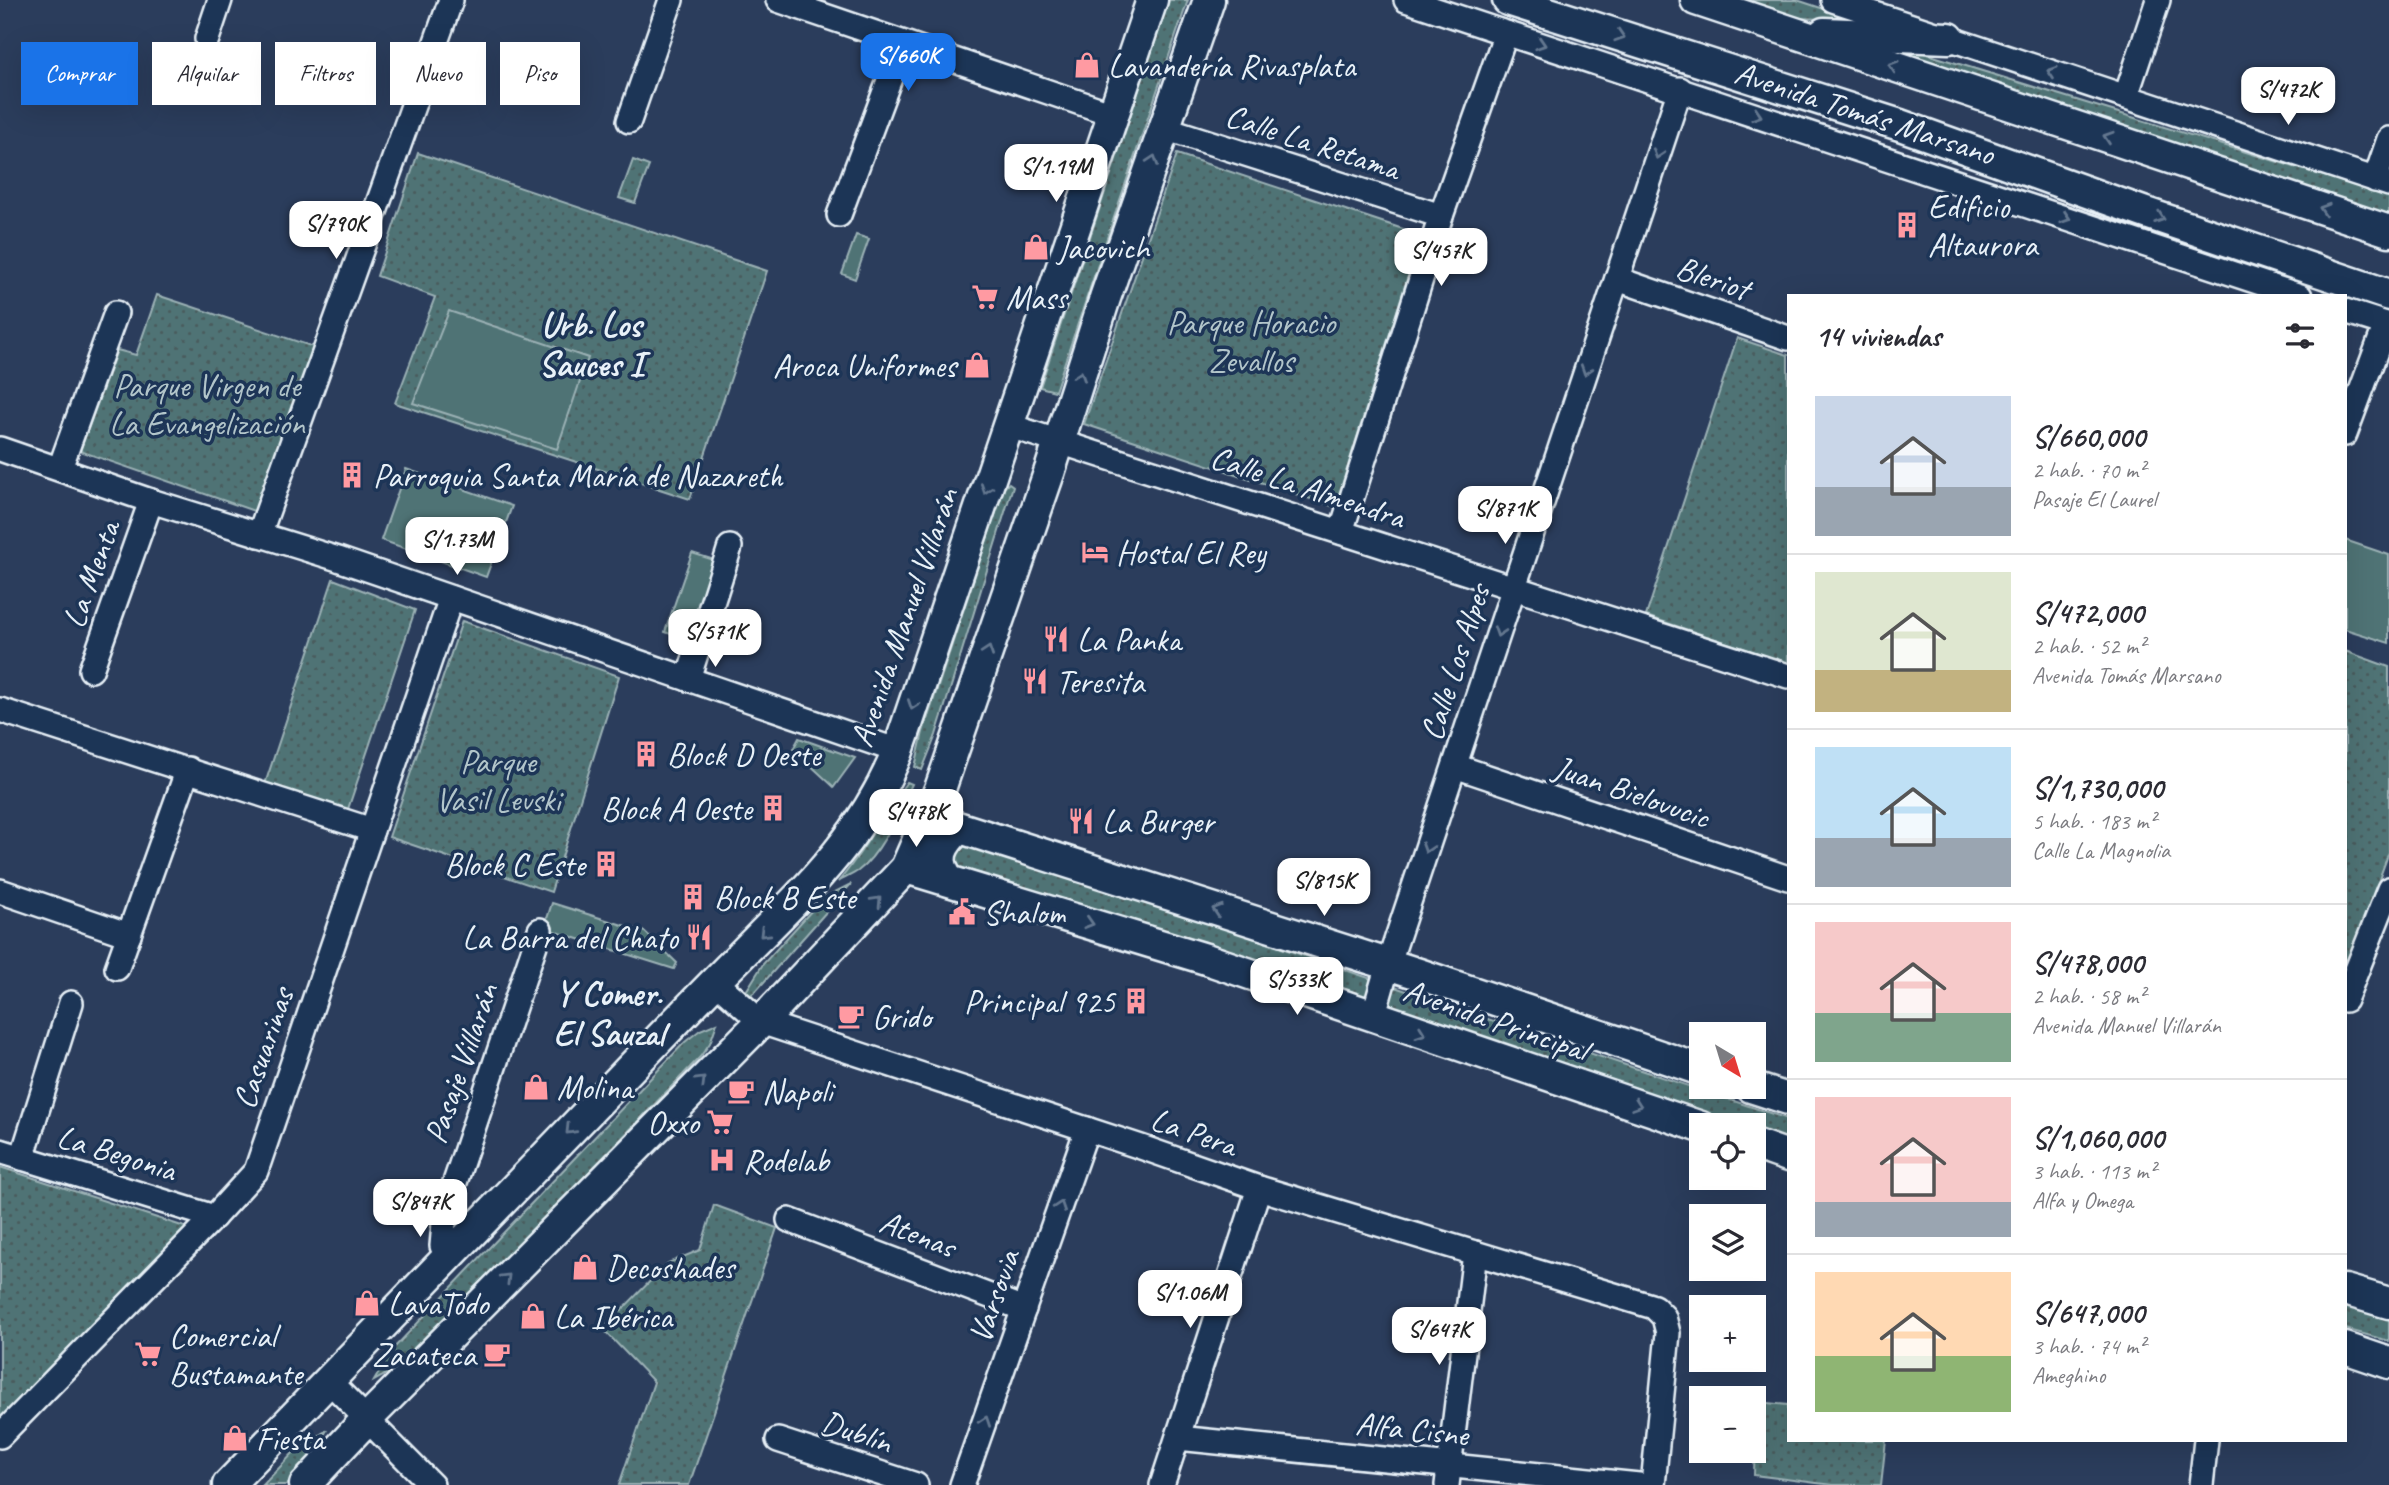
<!DOCTYPE html>
<html lang="es">
<meta charset="utf-8">
<style>
body{margin:0;font-family:Caveat,sans-serif;background:#f7f7f7;color:#2b2b33;height:100vh;display:flex;flex-direction:column;font-size:26px;white-space:nowrap}
*{box-sizing:border-box;margin:0}
p{font-size:23px;color:#7c7c81}
.icon{flex:none;width:38px;height:38px;fill:none;stroke:currentColor;stroke-width:2;stroke-linecap:round;stroke-linejoin:round}
.map{position:relative;flex:1;overflow:hidden}
.drawer{position:absolute;left:1787px;top:294px;width:560px;height:1148px;display:flex;flex-direction:column;background:#fff;border-radius:0px;box-shadow:0 7px 28px #0002}
.drawer>*{flex:none}
.top-card{position:absolute;left:21px;top:42px;width:665px;height:63px;display:flex;gap:14px}
.needle{width:46px;rotate:142deg}
.fabs{position:absolute;left:1689px;top:1022px;display:grid;gap:14px}
.fabs a{display:grid;place-items:center;width:77px;height:77px;border-radius:0px;background:#fff;box-shadow:0 7px 28px #0002;font-size:35px}
.price{position:absolute;translate:-50% -60px;padding:0 16px;border-radius:14px;background:#fff;color:#222;font-size:23px;line-height:46px;filter:drop-shadow(0 2px 4px #0008)}
.price::after{content:'';position:absolute;left:50%;top:42px;width:21px;height:16px;margin-left:-10px;background:inherit;clip-path:polygon(0 0,100% 0,50% 100%)}
.price.current{background:#1a73e8;color:#fff}
ul{padding:0;list-style:none}
li{display:flex;align-items:center;gap:21px;height:175px;padding:0 28px}
li+li{border-top:2px solid #e1e1e2}
li span{display:grid;place-items:center;flex:none;width:196px;height:140px;border-radius:0px;color:#555}
li>.icon{margin-inline-start:auto}
span .icon{width:84px;height:84px;fill:#fffc;stroke-width:1}
li b{font-size:30px}
h2{display:flex;justify-content:space-between;align-items:center;height:84px;padding:0 28px;font-size:30px}
.chip{padding:0 24px;border-radius:0px;background:#fff;box-shadow:0 7px 28px #0002;font-size:24px;line-height:63px}
.chip.current{background:#1a73e8;color:#fff}
.map>svg:first-child{display:block}
.grass{fill:url(#grass-dots);stroke:#9cb2b6;stroke-width:2}
.garden{fill:#4f7374;stroke:#9cb2b6;stroke-width:2}
.lines{fill:none;stroke-linecap:round;stroke-linejoin:round}
.minor-casing{stroke:#e8f1f8;stroke-width:28}
.major-casing{stroke:#e8f1f8;stroke-width:35}
.minor{stroke:#1d3557;stroke-width:23}
.major{stroke:#1d3557;stroke-width:30}
.oneway{stroke:#64778f}
.labels{text-anchor:middle;stroke-width:7;stroke-linejoin:round;paint-order:stroke}
.poi-label{font-size:33px;fill:#e8f1f8;stroke:#1d3557;text-anchor:start}
.street-label{font-size:33px;fill:#e8f1f8;stroke:#1d3557}
.park-label{font-size:33px;fill:#b2c5ca;stroke:#1d3557}
.neighbourhood-label{font-size:35px;font-weight:bold;fill:#e8f1f8;stroke:#1d3557}
</style>
<div class="map">
<svg width="2389" height="1485" viewBox="0 0 2389 1485">
<defs>
<pattern id="grass-dots" width="8" height="8" patternUnits="userSpaceOnUse" patternTransform="scale(1.75)"><rect width="8" height="8" fill="#4f7374"/><path d="M2 2h.1M6 6h.1" fill="none" stroke="#4a5b5d" stroke-width="1.8" stroke-linecap="round"/></pattern>
</defs>
<rect width="100%" height="100%" fill="#2b3d5c"/>
<filter id="ink" filterUnits="userSpaceOnUse"><feTurbulence type="fractalNoise" baseFrequency=".0143" numOctaves="2"/><feDisplacementMap in="SourceGraphic" scale="14" xChannelSelector="R" yChannelSelector="G"/><feConvolveMatrix kernelMatrix="1 2 1 2 8 2 1 2 1" color-interpolation-filters="sRGB"/></filter>
<g filter="url(#ink)">
<!-- grass -->
<g class="grass">
<polygon points="1169,0 1188,0 1055,391 1040,387"/>
<polygon points="1733,0 1797,0 1860,21 1781,17"/>
<polygon points="1891,43 2389,196 2389,218 1889,51"/>
<polygon points="418,153 767,271 690,499 395,403 435,297 377,276"/>
<polygon points="1177,154 1421,235 1335,507 1084,424"/>
<polygon points="633,160 649,166 635,203 619,198"/>
<polygon points="157,295 320,349 257,512 80,451 117,350 136,355"/>
<polygon points="1737,338 1788,355 1788,663 1646,616"/>
<polygon points="1009,483 1013,486 936,735 922,770 915,767 923,732 1004,488"/>
<polygon points="333,579 415,610 347,812 265,784"/>
<polygon points="462,621 619,676 551,892 389,837"/>
<polygon points="2345,651 2389,667 2389,852 2349,961 2345,959"/>
<path d="M907 782 912 784C899 811 882 853 858 871 852 875 844 878 838 882 865 851 882 814 907 782Z"/>
<polygon points="968,840 1508,1026 1788,1119 1788,1140 1754,1129 1754,1125 1742,1125 948,863 948,844"/>
<polygon points="851,884 756,991 748,997 745,993 763,964 823,898"/>
<polygon points="717,1023 710,1043 700,1057 403,1365 374,1381 391,1351 685,1042 700,1030"/>
<polygon points="0,1167 188,1228 0,1423"/>
<polygon points="714,1205 777,1228 689,1485 619,1485 654,1382 603,1329 668,1263 700,1250"/>
<polygon points="2345,1299 2389,1312 2389,1341 2345,1329"/>
<polygon points="1756,1402 1788,1405 1788,1440 1886,1440 1881,1485 1832,1485 1754,1475"/>
<polygon points="327,1430 308,1462 287,1485 263,1485 295,1451"/>
</g>
<!-- garden -->
<g class="garden">
<polygon points="856,235 869,239 855,279 842,274"/>
<polygon points="449,311 588,358 557,449 413,403"/>
<polygon points="406,469 512,506 486,577 381,540"/>
<polygon points="2345,540 2389,555 2389,643 2345,629"/>
<polygon points="692,553 714,560 687,640 665,632"/>
<polygon points="799,738 855,758 834,787 793,749"/>
<polygon points="552,903 645,932 677,963 674,969 544,928"/>
</g>
<g class="lines">
<!-- minor casing -->
<g class="minor-casing">
<g id="minor">
<polyline points="778,0 1113,114"/>
<polyline points="1406,0 2300,296"/>
<polyline points="1833,0 2389,184"/>
<polyline points="207,39 220,0"/>
<polyline points="2126,96 2158,0"/>
<polyline points="629,121 671,0"/>
<polyline points="1164,128 1441,216"/>
<polyline points="2375,180 2389,139"/>
<polyline points="839,215 903,43"/>
<polyline points="1617,279 1788,338"/>
<polyline points="2345,311 2389,325"/>
<polyline points="1007,425 1788,676"/>
<polyline points="2345,434 2386,324"/>
<polyline points="0,449 151,501 338,559 898,751"/>
<polyline points="60,468 116,313"/>
<polyline points="1341,532 1441,216 1506,33"/>
<polyline points="259,535 451,0"/>
<polyline points="91,670 151,501"/>
<polyline points="688,679 730,547"/>
<polyline points="0,710 372,830"/>
<polyline points="1455,766 1788,878"/>
<polyline points="0,891 129,935"/>
<polyline points="117,968 188,769"/>
<polyline points="715,981 761,1022 1141,1147 1259,1188 1654,1307 1664,1317 1668,1333 1653,1485"/>
<polyline points="2345,1000 2389,889"/>
<polyline points="1373,1017 1388,965 1680,89"/>
<polyline points="0,1151 214,1217"/>
<polyline points="22,1158 71,1003"/>
<polyline points="789,1220 1024,1309"/>
<polyline points="447,1257 442,1246 445,1212 540,930"/>
<polyline points="329,1381 432,1485"/>
<polyline points="0,1436 214,1217 256,1171 451,598"/>
<polyline points="1178,1438 1639,1485"/>
<polyline points="778,1440 916,1485"/>
<polyline points="962,1485 1087,1129"/>
<polyline points="1162,1485 1259,1188"/>
<polyline points="1447,1485 1475,1253"/>
<polyline points="2201,1485 2206,1440"/>
</g>
</g>
<!-- major casing -->
<g class="major-casing">
<g id="major">
<polyline points="1508,0 1900,125 2143,212 2389,295"/>
<polyline points="1696,0 2389,231"/>
<polyline points="1824,33 1949,38"/>
<polyline points="929,818 1419,974 1701,1070"/>
<polyline points="906,868 1206,959 1701,1127"/>
<path d="M948 880C934 858 941 846 958 829"/>
<polyline points="1751,1087 1788,1099"/>
<polyline points="1754,1144 1788,1156"/>
<polyline points="2345,1290 2389,1303"/>
<polyline points="2345,1348 2389,1363"/>
<path d="M228 1485C369 1339 510 1192 652 1046 686 1011 721 975 756 940 815 881 866 830 898 751L1152 0"/>
<polyline points="305,1485 367,1419 761,1022 906,868 940,789 1050,470 1105,298 1209,0"/>
</g>
</g>
<!-- minor -->
<use href="#minor" class="minor"/>
<!-- major -->
<use href="#major" class="major"/>
</g>
<!-- one-way arrows -->
<defs><path id="oneway-chevron" d="M-2-3.5L2.5 0L-2 3.5" fill="none" stroke-width="1.6" stroke-linecap="round" stroke-linejoin="round" transform="scale(1.75)"/></defs>
<g class="oneway">
<use href="#oneway-chevron" transform="translate(1620 36) rotate(18)"/>
<use href="#oneway-chevron" transform="translate(1541 44) rotate(18)"/>
<use href="#oneway-chevron" transform="translate(1893 66) rotate(-162)"/>
<use href="#oneway-chevron" transform="translate(2052 72) rotate(-162)"/>
<use href="#oneway-chevron" transform="translate(1757 115) rotate(18)"/>
<use href="#oneway-chevron" transform="translate(2108 137) rotate(-162)"/>
<use href="#oneway-chevron" transform="translate(1658 154) rotate(108)"/>
<use href="#oneway-chevron" transform="translate(1153 160) rotate(-71)"/>
<use href="#oneway-chevron" transform="translate(2324 209) rotate(-162)"/>
<use href="#oneway-chevron" transform="translate(2066 218) rotate(18)"/>
<use href="#oneway-chevron" transform="translate(2160 218) rotate(19)"/>
<use href="#oneway-chevron" transform="translate(1586 370) rotate(108)"/>
<use href="#oneway-chevron" transform="translate(1080 376) rotate(-72)"/>
<use href="#oneway-chevron" transform="translate(986 489) rotate(109)"/>
<use href="#oneway-chevron" transform="translate(1499 632) rotate(108)"/>
<use href="#oneway-chevron" transform="translate(988 651) rotate(-71)"/>
<use href="#oneway-chevron" transform="translate(913 705) rotate(109)"/>
<use href="#oneway-chevron" transform="translate(1427 848) rotate(108)"/>
<use href="#oneway-chevron" transform="translate(877 901) rotate(-47)"/>
<use href="#oneway-chevron" transform="translate(1217 910) rotate(-162)"/>
<use href="#oneway-chevron" transform="translate(1089 923) rotate(17)"/>
<use href="#oneway-chevron" transform="translate(764 933) rotate(135)"/>
<use href="#oneway-chevron" transform="translate(1421 1033) rotate(19)"/>
<use href="#oneway-chevron" transform="translate(701 1081) rotate(-45)"/>
<use href="#oneway-chevron" transform="translate(1637 1105) rotate(19)"/>
<use href="#oneway-chevron" transform="translate(570 1130) rotate(134)"/>
<use href="#oneway-chevron" transform="translate(1060 1206) rotate(-71)"/>
<use href="#oneway-chevron" transform="translate(506 1278) rotate(-45)"/>
<use href="#oneway-chevron" transform="translate(985 1421) rotate(-71)"/>
</g>
</g>
<!-- icons -->
<defs>
<g id="shop-bare" transform="scale(2.1)"><path d="M-5-2.5h2.3a2.7 3.5 0 0 1 5.4 0H5L5.5 6h-11ZM-1.5-2.5h3a1.5 2.3 0 0 0-3 0Z" fill="#ff9aa2" stroke="#1d3557" stroke-width="2.5" paint-order="stroke"/></g>
<g id="building-bare" transform="scale(2.1)"><path d="M-4-6H4V6H1V3H-1V6H-4ZM-2.5-4.3h1.7v1.8h-1.7ZM.8-4.3h1.7v1.8H.8ZM-2.5-1h1.7V.8h-1.7ZM.8-1h1.7V.8H.8Z" fill="#ff9aa2" stroke="#1d3557" stroke-width="2.5" paint-order="stroke"/></g>
<g id="supermarket-bare" transform="scale(2.1)"><path d="M-6-5.5h2.5l.6 2H6L4.5 2H-2.5L-4.4-4H-6ZM-1.5 3.2a1.3 1.3 0 1 0 .1 0ZM3 3.2a1.3 1.3 0 1 0 .1 0Z" fill="#ff9aa2" stroke="#1d3557" stroke-width="2.5" paint-order="stroke"/></g>
<g id="hotel-bare" transform="scale(2.1)"><path d="M-6-4.5h1.5V1H6V5H4.5V3h-9V5H-6ZM-4 0a1.8 1.8 0 1 1 3.6 0ZM.5 0V-2.5h3Q6-2.5 6 0Z" fill="#ff9aa2" stroke="#1d3557" stroke-width="2.5" paint-order="stroke"/></g>
<g id="restaurant-bare" transform="scale(2.1)"><path d="M-5-6h1v4h1v-4h1v4h1v-4h1v5L-1.5 .5V6h-2V.5L-5-1ZM5-6V6H3V1.5H1.5Q1.5-4 5-6Z" fill="#ff9aa2" stroke="#1d3557" stroke-width="2.5" paint-order="stroke"/></g>
<g id="civic-bare" transform="scale(2.1)"><path d="M-.6-6.5H3V-4.5H.6V-3L4-1V1h2V6H-6V1h2V-1L-.6-3ZM-1.2 2.5V6h2.4V2.5Z" fill="#ff9aa2" stroke="#1d3557" stroke-width="2.5" paint-order="stroke"/></g>
<g id="cafe-bare" transform="scale(2.1)"><path d="M-5.5-4.5H6V0H3Q3 3.5 0 3.5H-2.5Q-5.5 3.5-5.5 0ZM3-3.2v2h1.7v-2ZM-6 4.5H4V6H-6Z" fill="#ff9aa2" stroke="#1d3557" stroke-width="2.5" paint-order="stroke"/></g>
<g id="hospital-bare" transform="scale(2.1)"><path d="M-5-5h3v3.5h4V-5h3V5h-3V1.5h-4V5h-3Z" fill="#ff9aa2" stroke="#1d3557" stroke-width="2.5" paint-order="stroke"/></g>
</defs>
<g fill-rule="evenodd">
<use href="#shop-bare" x="1087" y="65"/>
<use href="#building-bare" x="1907" y="225"/>
<use href="#shop-bare" x="1036" y="247"/>
<use href="#supermarket-bare" x="985" y="297"/>
<use href="#shop-bare" x="977" y="365"/>
<use href="#building-bare" x="352" y="475"/>
<use href="#hotel-bare" x="1095" y="552"/>
<use href="#restaurant-bare" x="1056" y="639"/>
<use href="#restaurant-bare" x="1035" y="681"/>
<use href="#building-bare" x="646" y="754"/>
<use href="#building-bare" x="773" y="808"/>
<use href="#restaurant-bare" x="1081" y="821"/>
<use href="#building-bare" x="606" y="864"/>
<use href="#building-bare" x="693" y="897"/>
<use href="#civic-bare" x="962" y="912"/>
<use href="#restaurant-bare" x="699" y="937"/>
<use href="#building-bare" x="1136" y="1001"/>
<use href="#cafe-bare" x="851" y="1016"/>
<use href="#shop-bare" x="536" y="1087"/>
<use href="#cafe-bare" x="741" y="1091"/>
<use href="#supermarket-bare" x="720" y="1122"/>
<use href="#hospital-bare" x="722" y="1160"/>
<use href="#shop-bare" x="585" y="1267"/>
<use href="#shop-bare" x="367" y="1303"/>
<use href="#shop-bare" x="533" y="1316"/>
<use href="#supermarket-bare" x="148" y="1354"/>
<use href="#cafe-bare" x="497" y="1354"/>
<use href="#shop-bare" x="235" y="1438"/>
</g>
<g class="labels">
<!-- poi labels -->
<g class="poi-label">
<text x="1108" y="77">Lavandería Rivasplata</text>
<text x="1928" y="218">Edificio<tspan x="1928" dy="38">Altaurora</tspan></text>
<text x="1057" y="259">Jacovich</text>
<text x="1006" y="309">Mass</text>
<text x="956" y="377" text-anchor="end">Aroca Uniformes</text>
<text x="373" y="487">Parroquia Santa María de Nazareth</text>
<text x="1116" y="564">Hostal El Rey</text>
<text x="1077" y="651">La Panka</text>
<text x="1056" y="693">Teresita</text>
<text x="667" y="766">Block D Oeste</text>
<text x="752" y="820" text-anchor="end">Block A Oeste</text>
<text x="1102" y="833">La Burger</text>
<text x="585" y="876" text-anchor="end">Block C Este</text>
<text x="714" y="909">Block B Este</text>
<text x="983" y="924">Shalom</text>
<text x="678" y="949" text-anchor="end">La Barra del Chato</text>
<text x="1115" y="1013" text-anchor="end">Principal 925</text>
<text x="872" y="1028">Grido</text>
<text x="557" y="1099">Molina</text>
<text x="762" y="1103">Napoli</text>
<text x="699" y="1134" text-anchor="end">Oxxo</text>
<text x="743" y="1172">Rodelab</text>
<text x="606" y="1279">Decoshades</text>
<text x="388" y="1315">LavaTodo</text>
<text x="554" y="1328">La Ibérica</text>
<text x="169" y="1347">Comercial<tspan x="169" dy="38">Bustamante</tspan></text>
<text x="476" y="1366" text-anchor="end">Zacateca</text>
<text x="256" y="1450">Fiesta</text>
</g>
<!-- street labels -->
<g class="street-label">
<text transform="translate(1865 112) rotate(18)" y="12">Avenida Tomás Marsano</text>
<text transform="translate(1313 141) rotate(18)" y="12">Calle La Retama</text>
<text transform="translate(1713 277) rotate(19)" y="12">Bleriot</text>
<text transform="translate(1308 486) rotate(18)" y="12">Calle La Almendra</text>
<text transform="translate(90 574) rotate(-70)" y="12">La Menta</text>
<text transform="translate(903 617) rotate(-71)" y="12">Avenida Manuel Villarán</text>
<text transform="translate(1454 662) rotate(-72)" y="12">Calle Los Alpes</text>
<text transform="translate(1632 791) rotate(19)" y="12">Juan Bielovucic</text>
<text transform="translate(1496 1019) rotate(19)" y="12">Avenida Principal</text>
<text transform="translate(262 1048) rotate(-71)" y="12">Casuarinas</text>
<text transform="translate(460 1063) rotate(-71)" y="12">Pasaje Villarán</text>
<text transform="translate(1194 1131) rotate(19)" y="12">La Pera</text>
<text transform="translate(117 1152) rotate(17)" y="12">La Begonia</text>
<text transform="translate(918 1233) rotate(21)" y="12">Atenas</text>
<text transform="translate(993 1296) rotate(-71)" y="12">Varsovia</text>
<text transform="translate(1412 1428) rotate(6)" y="12">Alfa Cisne</text>
<text transform="translate(857 1431) rotate(18)" y="12">Dublín</text>
</g>
<!-- park labels -->
<g class="park-label">
<text x="1251" y="334">Parque Horacio<tspan x="1251" dy="38">Zevallos</tspan></text>
<text x="207" y="397">Parque Virgen de<tspan x="207" dy="38">La Evangelización</tspan></text>
<text x="498" y="773">Parque<tspan x="498" dy="38">Vasil Levski</tspan></text>
</g>
<!-- neighbourhood labels -->
<g class="neighbourhood-label">
<text x="591" y="336">Urb. Los<tspan x="591" dy="40">Sauces I</tspan></text>
<text x="609" y="1005">Y Comer.<tspan x="609" dy="40">El Sauzal</tspan></text>
</g>
</g>
</svg>
<div class="fabs">
<a><svg class="needle" viewBox="-14 -14 28 28"><path d="M0-13l5 13h-10z" fill="#e53935"/><path d="M0 13l5-13h-10z" fill="#7c7c81"/></svg></a>
<a><svg class="icon" aria-label="locate" viewBox="0 0 24 24"><circle cx="12" cy="12" r="6"/><path d="M12 2v4M12 18v4M2 12h4M18 12h4"/></svg></a>
<a><svg class="icon" aria-label="layers" viewBox="0 0 24 24"><path d="M12 4l9 5-9 5-9-5zM3 14l9 5 9-5"/></svg></a>
<a>+</a>
<a>−</a>
</div>
<b class="price current" style="left:908px;top:93px">S/660K</b>
<b class="price" style="left:2288px;top:127px">S/472K</b>
<b class="price" style="left:1056px;top:204px">S/1.19M</b>
<b class="price" style="left:336px;top:261px">S/790K</b>
<b class="price" style="left:1441px;top:288px">S/457K</b>
<b class="price" style="left:1505px;top:546px">S/871K</b>
<b class="price" style="left:457px;top:577px">S/1.73M</b>
<b class="price" style="left:715px;top:669px">S/571K</b>
<b class="price" style="left:916px;top:849px">S/478K</b>
<b class="price" style="left:1324px;top:918px">S/815K</b>
<b class="price" style="left:1297px;top:1017px">S/533K</b>
<b class="price" style="left:420px;top:1239px">S/847K</b>
<b class="price" style="left:1190px;top:1330px">S/1.06M</b>
<b class="price" style="left:1439px;top:1367px">S/647K</b>
<div class="top-card">
<a class="chip current">Comprar</a>
<a class="chip">Alquilar</a>
<a class="chip">Filtros</a>
<a class="chip">Nuevo</a>
<a class="chip">Piso</a>
</div>
<section class="drawer">
<h2>14 viviendas<svg class="icon" aria-label="filters" viewBox="0 0 24 24"><path d="M4 7h16M4 17h16"/><circle cx="9" cy="7" r="2"/><circle cx="15" cy="17" r="2"/></svg></h2>
<ul>
<li><span style="background:linear-gradient(#c9d6e8 65%,#9aa5b1 0)"><svg class="icon" aria-label="home" viewBox="0 0 24 24"><path d="M3 11l9-7 9 7M6 9v11h12V9"/></svg></span><div><b>S/660,000</b><p>2 hab. · 70 m²</p><p>Pasaje El Laurel</p></div></li>
<li><span style="background:linear-gradient(#dfe7d0 70%,#c2b280 0)"><svg class="icon" aria-label="home" viewBox="0 0 24 24"><path d="M3 11l9-7 9 7M6 9v11h12V9"/></svg></span><div><b>S/472,000</b><p>2 hab. · 52 m²</p><p>Avenida Tomás Marsano</p></div></li>
<li><span style="background:linear-gradient(#bfe0f5 65%,#9aa5b1 0)"><svg class="icon" aria-label="home" viewBox="0 0 24 24"><path d="M3 11l9-7 9 7M6 9v11h12V9"/></svg></span><div><b>S/1,730,000</b><p>5 hab. · 183 m²</p><p>Calle La Magnolia</p></div></li>
<li><span style="background:linear-gradient(#f6c9c9 65%,#7fa58c 0)"><svg class="icon" aria-label="home" viewBox="0 0 24 24"><path d="M3 11l9-7 9 7M6 9v11h12V9"/></svg></span><div><b>S/478,000</b><p>2 hab. · 58 m²</p><p>Avenida Manuel Villarán</p></div></li>
<li><span style="background:linear-gradient(#f6c9c9 75%,#9aa5b1 0)"><svg class="icon" aria-label="home" viewBox="0 0 24 24"><path d="M3 11l9-7 9 7M6 9v11h12V9"/></svg></span><div><b>S/1,060,000</b><p>3 hab. · 113 m²</p><p>Alfa y Omega</p></div></li>
<li><span style="background:linear-gradient(#ffd9b3 60%,#8fb573 0)"><svg class="icon" aria-label="home" viewBox="0 0 24 24"><path d="M3 11l9-7 9 7M6 9v11h12V9"/></svg></span><div><b>S/647,000</b><p>3 hab. · 74 m²</p><p>Ameghino</p></div></li>
</ul>
</section>
</div>
